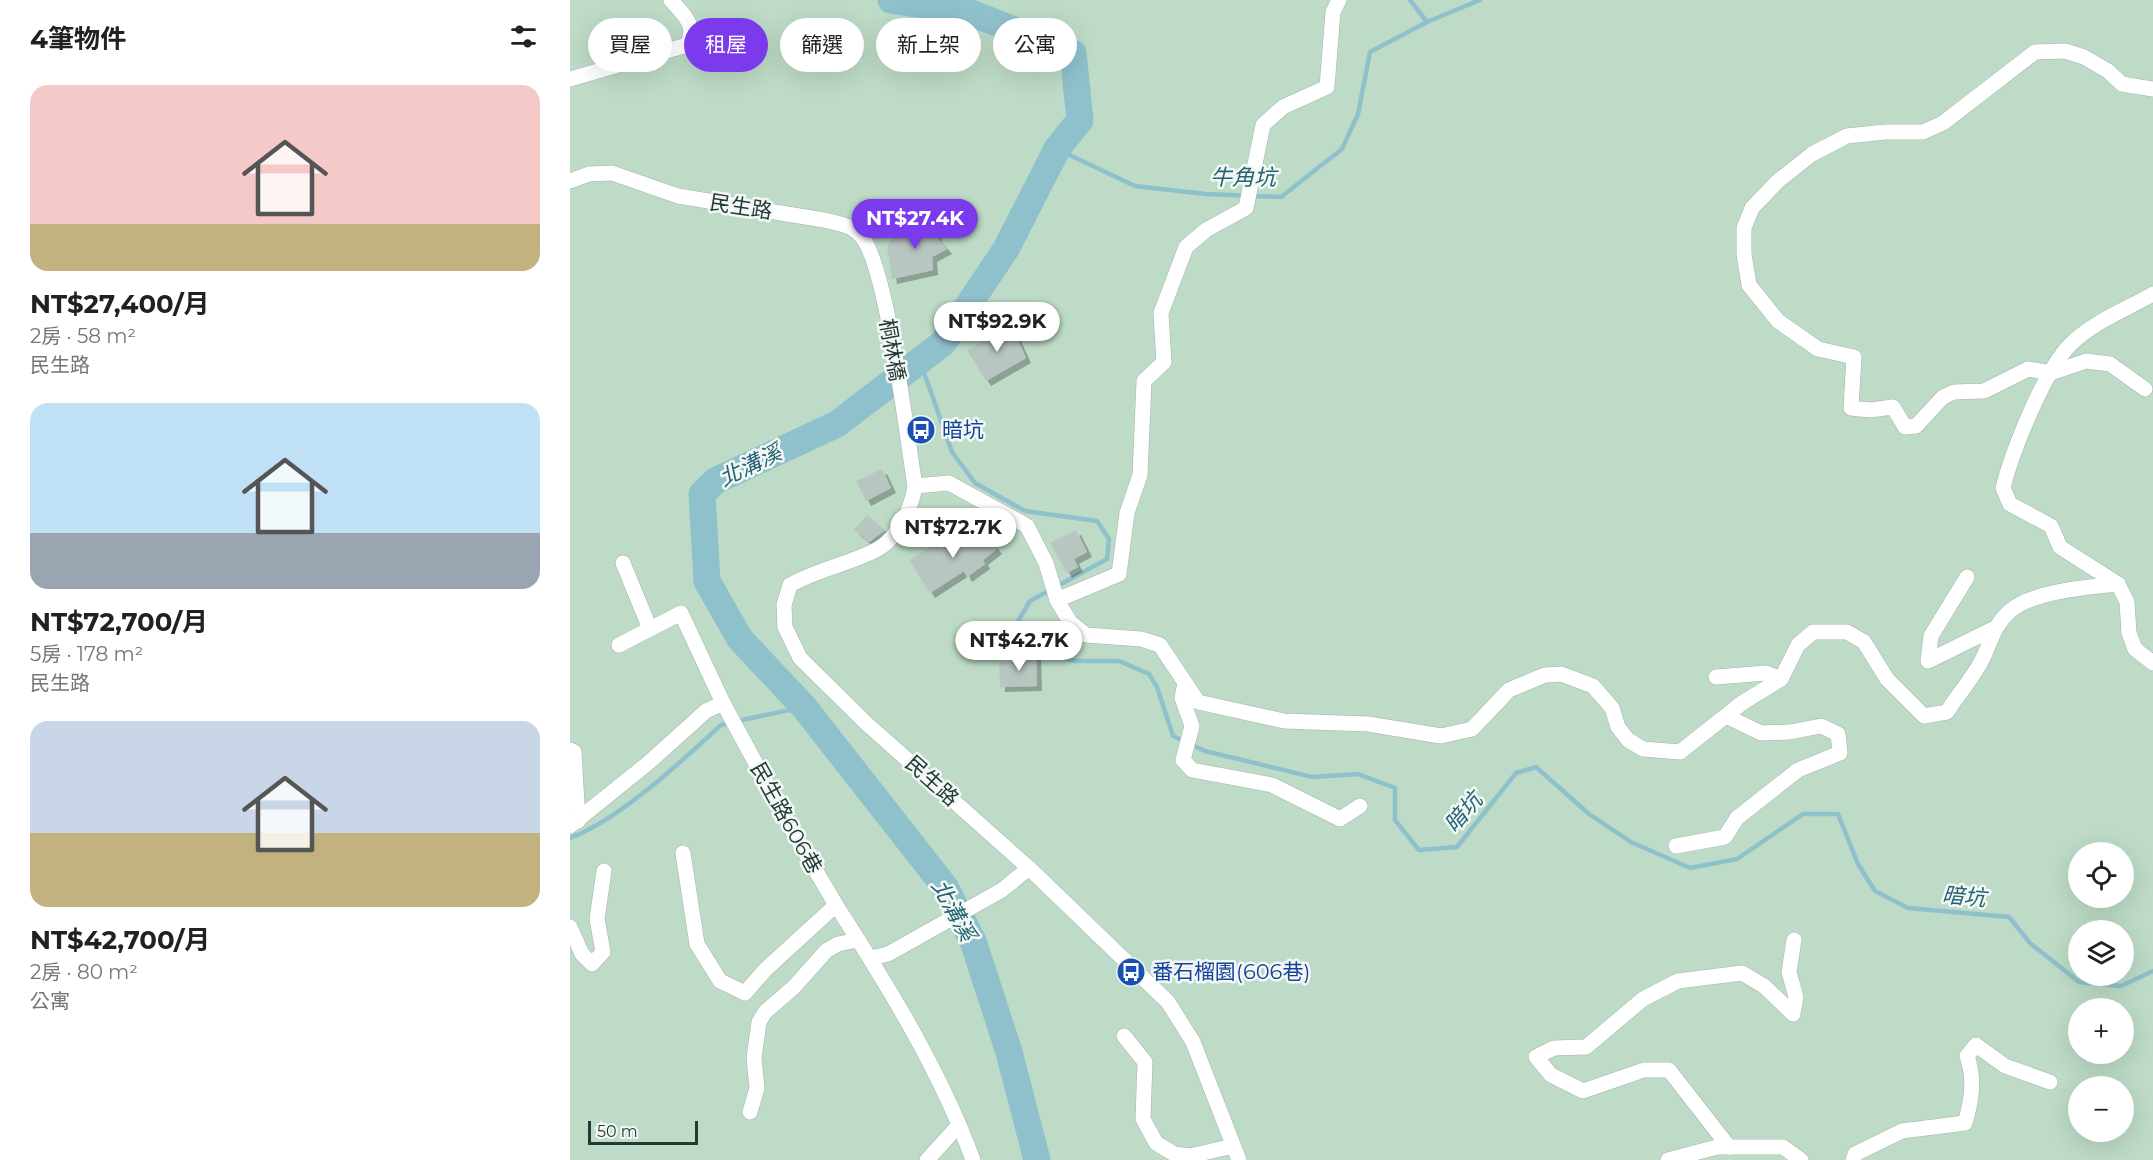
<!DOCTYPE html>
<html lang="zh-TW">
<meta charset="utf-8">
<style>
body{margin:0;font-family:Montserrat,"Noto Sans TC",sans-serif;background:#f2f2f2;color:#202124;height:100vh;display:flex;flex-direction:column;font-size:22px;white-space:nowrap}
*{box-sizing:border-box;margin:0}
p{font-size:20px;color:#757577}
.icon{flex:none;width:33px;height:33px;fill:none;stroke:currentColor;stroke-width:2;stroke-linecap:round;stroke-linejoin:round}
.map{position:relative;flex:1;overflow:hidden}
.drawer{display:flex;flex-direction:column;background:#fff;width:570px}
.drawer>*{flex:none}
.guide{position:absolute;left:18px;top:18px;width:570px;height:54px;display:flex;gap:12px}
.fabs{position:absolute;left:1498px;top:842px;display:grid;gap:12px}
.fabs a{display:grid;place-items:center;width:66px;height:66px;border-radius:50%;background:#fff;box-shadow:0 6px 24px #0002;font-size:30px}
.scale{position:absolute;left:18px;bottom:15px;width:110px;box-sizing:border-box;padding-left:6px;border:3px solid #243b35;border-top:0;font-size:16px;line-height:21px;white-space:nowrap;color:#243b35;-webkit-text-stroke:4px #f3f8f6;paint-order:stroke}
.price{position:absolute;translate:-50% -51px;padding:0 14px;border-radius:21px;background:#fff;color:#222;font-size:20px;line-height:39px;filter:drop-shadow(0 2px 3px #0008)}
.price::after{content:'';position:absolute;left:50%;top:36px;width:18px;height:14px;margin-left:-9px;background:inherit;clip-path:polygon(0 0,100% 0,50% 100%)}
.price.current{background:#7c3aed;color:#fff}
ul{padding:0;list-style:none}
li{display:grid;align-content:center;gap:12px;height:318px;padding:0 30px}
li span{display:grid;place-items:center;height:186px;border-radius:18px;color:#555}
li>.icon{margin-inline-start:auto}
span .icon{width:108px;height:108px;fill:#fffc;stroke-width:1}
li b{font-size:26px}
h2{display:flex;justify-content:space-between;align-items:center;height:72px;padding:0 30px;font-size:26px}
.tag{padding:0 21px;border-radius:27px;background:#fff;box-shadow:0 6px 24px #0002;font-size:21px;line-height:54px}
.tag.current{background:#7c3aed;color:#fff}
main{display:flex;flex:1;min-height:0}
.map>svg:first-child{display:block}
.green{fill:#bddbc6;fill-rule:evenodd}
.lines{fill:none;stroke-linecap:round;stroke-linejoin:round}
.stream{stroke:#8fc1cc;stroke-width:4.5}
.river{stroke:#8fc1cc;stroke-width:27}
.building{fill:#b8c6c1;filter:url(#shadow)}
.minor-casing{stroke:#a6b3af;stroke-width:16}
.minor{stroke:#fff;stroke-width:15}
.labels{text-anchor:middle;stroke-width:5;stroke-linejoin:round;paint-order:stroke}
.street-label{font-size:21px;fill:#243b35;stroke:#f3f8f6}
.transit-label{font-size:21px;fill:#164399;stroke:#f3f8f6;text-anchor:start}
.water-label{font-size:22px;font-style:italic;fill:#236372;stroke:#f3f8f6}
</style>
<main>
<section class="drawer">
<h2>4筆物件<svg class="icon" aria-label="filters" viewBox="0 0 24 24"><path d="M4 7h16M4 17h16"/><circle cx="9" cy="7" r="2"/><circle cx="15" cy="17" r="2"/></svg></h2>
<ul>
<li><span style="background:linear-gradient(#f6c9c9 75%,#c2b280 0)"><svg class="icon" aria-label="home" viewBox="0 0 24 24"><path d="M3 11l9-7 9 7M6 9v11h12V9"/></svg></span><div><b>NT$27,400/月</b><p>2房 · 58 m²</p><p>民生路</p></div></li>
<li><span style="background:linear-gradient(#bfe0f5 70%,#9aa5b1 0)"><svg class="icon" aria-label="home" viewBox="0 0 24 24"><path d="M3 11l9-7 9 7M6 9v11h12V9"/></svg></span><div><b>NT$72,700/月</b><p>5房 · 178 m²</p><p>民生路</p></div></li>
<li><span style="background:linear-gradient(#c9d6e8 60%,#c2b280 0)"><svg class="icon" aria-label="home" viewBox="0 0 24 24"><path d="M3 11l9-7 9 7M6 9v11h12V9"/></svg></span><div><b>NT$42,700/月</b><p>2房 · 80 m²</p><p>公寓</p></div></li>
</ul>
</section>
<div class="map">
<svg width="1583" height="1160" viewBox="0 0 1583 1160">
<defs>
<filter id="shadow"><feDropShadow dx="5" dy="5" stdDeviation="0" flood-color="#0004"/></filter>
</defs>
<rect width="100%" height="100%" fill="#e3ebe8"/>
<!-- green -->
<path class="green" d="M0 0H1583V1160H0ZM1509 852H1554V897H1509ZM1509 930H1554V975H1509ZM1509 1008H1554V1053H1509ZM1509 1086H1554V1131H1509Z"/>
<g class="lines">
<!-- stream -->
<g class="stream">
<polyline points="840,0 857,22"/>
<polyline points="487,149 565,186 635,194 711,197 772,149 788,114 800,52 857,22 910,0"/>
<polyline points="350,361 382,452 405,483 455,511 527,521 539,539 537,559 460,601 444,628 460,650 505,661 549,661 579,674 587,687 603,736 635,751 742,777 788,774 825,788 825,820 849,850 887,847 946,773 966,767 1019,814 1061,842 1120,868 1167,859 1233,814 1268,814 1288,864 1305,891 1338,908 1439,917 1460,943 1509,982 1551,986 1583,971"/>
<polyline points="167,721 234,707"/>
<path d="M0 838C49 820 112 761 151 725L159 723"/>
</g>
<!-- river -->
<polyline class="river" points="321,0 401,13 503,53 510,120 487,149 436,249 373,343 267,424 145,481 132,494 137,581 170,639 234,707 375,887 403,941 439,1052 467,1160"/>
</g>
<!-- building -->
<g class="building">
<polygon points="365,217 367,237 377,249 362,257 363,270 322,279 317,247 322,237 348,231 348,221"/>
<polygon points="441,325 456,358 416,381 397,350"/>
<polygon points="312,469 321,488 296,501 286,481"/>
<polygon points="297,515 315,530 299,542 284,530"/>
<polygon points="408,524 427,549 413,560 415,564 397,577 394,571 360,593 339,560 367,543 371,549"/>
<polygon points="506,530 517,552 504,559 508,567 497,573 480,543"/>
<polygon points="452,653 466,653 467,686 430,687 429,662 453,662"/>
</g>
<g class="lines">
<!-- minor casing -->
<g class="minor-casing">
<g id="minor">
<path d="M0 79 117 45C128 26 113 14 101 0"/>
<path d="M0 181 19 174 42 173 108 196 254 220C267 223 282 225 291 236 317 264 337 439 345 486 342 507 328 538 308 549 280 564 248 569 220 585L214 605 215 627 230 658 296 723 459 868 598 1002 623 1042 669 1160"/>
<polyline points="1575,389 1540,364 1516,361 1481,373 1458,369 1414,391 1384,392 1373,397 1346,426 1335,427 1323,407 1300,410 1281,408 1284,357 1248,349 1208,321 1179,285 1174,254 1174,228 1182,208 1208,181 1242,154 1277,136 1315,132 1353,132 1373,123 1465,52 1495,51 1514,57 1538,71 1552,84 1583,89"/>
<path d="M345 486 379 483 457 526 476 563 487 600 500 622 516 635 571 639 590 645 628 702 714 721 798 724 871 736 902 729 939 690 975 675 991 674 1023 686 1042 708 1048 727 1058 740 1073 749 1110 752 1172 703 1211 679 1228 645 1243 632H1277L1294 642 1317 679 1354 716 1377 712C1388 694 1404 677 1413 658 1422 639 1424 625 1440 611 1463 591 1519 587 1548 584L1557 602 1559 633 1565 649 1583 663"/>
<polyline points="53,563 80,629"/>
<polyline points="1397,577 1361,636 1358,661 1423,629"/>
<path d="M1548 584 1490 547 1481 526 1440 504 1433 488C1442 452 1474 371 1500 345 1523 322 1555 310 1583 294"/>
<polyline points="487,600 549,574 557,513 570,475 574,381 594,362 591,313 616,247 636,230 676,208 693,125 713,107 757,87 763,12 769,0"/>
<polyline points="49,645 111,613 153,703"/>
<polyline points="1146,677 1196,673 1211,679"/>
<polyline points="615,683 612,698 622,726 613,760 622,770 702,785 770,819 790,806"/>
<polyline points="0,750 4,752 8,821"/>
<polyline points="0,826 77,764 136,711 153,703 223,832 266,905"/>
<polyline points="1106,846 1155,837 1167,818 1228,770 1270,753 1268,734 1251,726 1220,732 1191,733 1156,716"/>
<path d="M113 853 127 944 150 981 175 993 195 970 266 905C318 986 370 1070 403 1160"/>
<polyline points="0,927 12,954 22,964 33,952 27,919 34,871"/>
<polyline points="301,958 318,954 432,890 459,868"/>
<polyline points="554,1036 575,1062 573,1119 586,1143 604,1154 620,1156 663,1146"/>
<polyline points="180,1112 187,1088 184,1058 189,1022 195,1012 224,987 256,951 268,944 288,940"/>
<polyline points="1159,1147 1099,1070 1074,1070 1013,1091 981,1075 966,1057 984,1048 1016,1047 1073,999 1108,981 1172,973 1194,986 1223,1014 1226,997 1219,972 1224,940"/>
<polyline points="357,1160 389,1125"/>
<polyline points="1098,1160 1147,1147 1213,1147 1231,1160"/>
<path d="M1283 1160 1285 1154 1332 1131 1395 1123C1402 1099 1405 1079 1397 1056L1406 1045 1435 1066 1480 1082"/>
</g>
</g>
<!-- minor -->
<use href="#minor" class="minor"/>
</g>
<!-- icons -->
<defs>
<g id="bus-disc" transform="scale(1.5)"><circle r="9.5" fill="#1a4fb4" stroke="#f3f8f6"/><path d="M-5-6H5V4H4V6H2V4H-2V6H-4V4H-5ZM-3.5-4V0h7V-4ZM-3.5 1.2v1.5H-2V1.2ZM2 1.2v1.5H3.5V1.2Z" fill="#fff"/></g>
</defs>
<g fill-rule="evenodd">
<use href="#bus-disc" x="351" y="430"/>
<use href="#bus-disc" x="561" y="972"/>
</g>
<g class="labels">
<!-- street labels -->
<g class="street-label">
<text transform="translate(171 207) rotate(9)" y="7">民生路</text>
<text transform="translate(322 350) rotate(80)" y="7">桐林橋</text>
<text transform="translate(362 781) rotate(42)" y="7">民生路</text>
<text transform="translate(216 818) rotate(61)" y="7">民生路606巷</text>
</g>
<!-- transit labels -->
<g class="transit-label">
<text x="372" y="437">暗坑</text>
<text x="582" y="979">番石榴園(606巷)</text>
</g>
<!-- water labels -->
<g class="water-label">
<text x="673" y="185">牛角坑</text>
<text transform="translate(180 465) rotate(-26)" y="8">北溝溪</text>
<text transform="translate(893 812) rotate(-49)" y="8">暗坑</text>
<text transform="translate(1394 896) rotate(5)" y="8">暗坑</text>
<text transform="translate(384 910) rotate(61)" y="8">北溝溪</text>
</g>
</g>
</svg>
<div class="fabs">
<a><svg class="icon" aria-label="locate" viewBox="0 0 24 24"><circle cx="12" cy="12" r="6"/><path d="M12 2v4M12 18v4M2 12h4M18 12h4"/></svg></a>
<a><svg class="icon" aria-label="layers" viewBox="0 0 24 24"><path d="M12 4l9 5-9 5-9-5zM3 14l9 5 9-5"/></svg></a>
<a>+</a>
<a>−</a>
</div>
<div class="scale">50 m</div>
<b class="price current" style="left:345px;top:250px">NT$27.4K</b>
<b class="price" style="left:427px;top:353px">NT$92.9K</b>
<b class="price" style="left:383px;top:559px">NT$72.7K</b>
<b class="price" style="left:449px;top:672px">NT$42.7K</b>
<div class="guide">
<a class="tag">買屋</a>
<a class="tag current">租屋</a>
<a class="tag">篩選</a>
<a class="tag">新上架</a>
<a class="tag">公寓</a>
</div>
</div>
</main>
